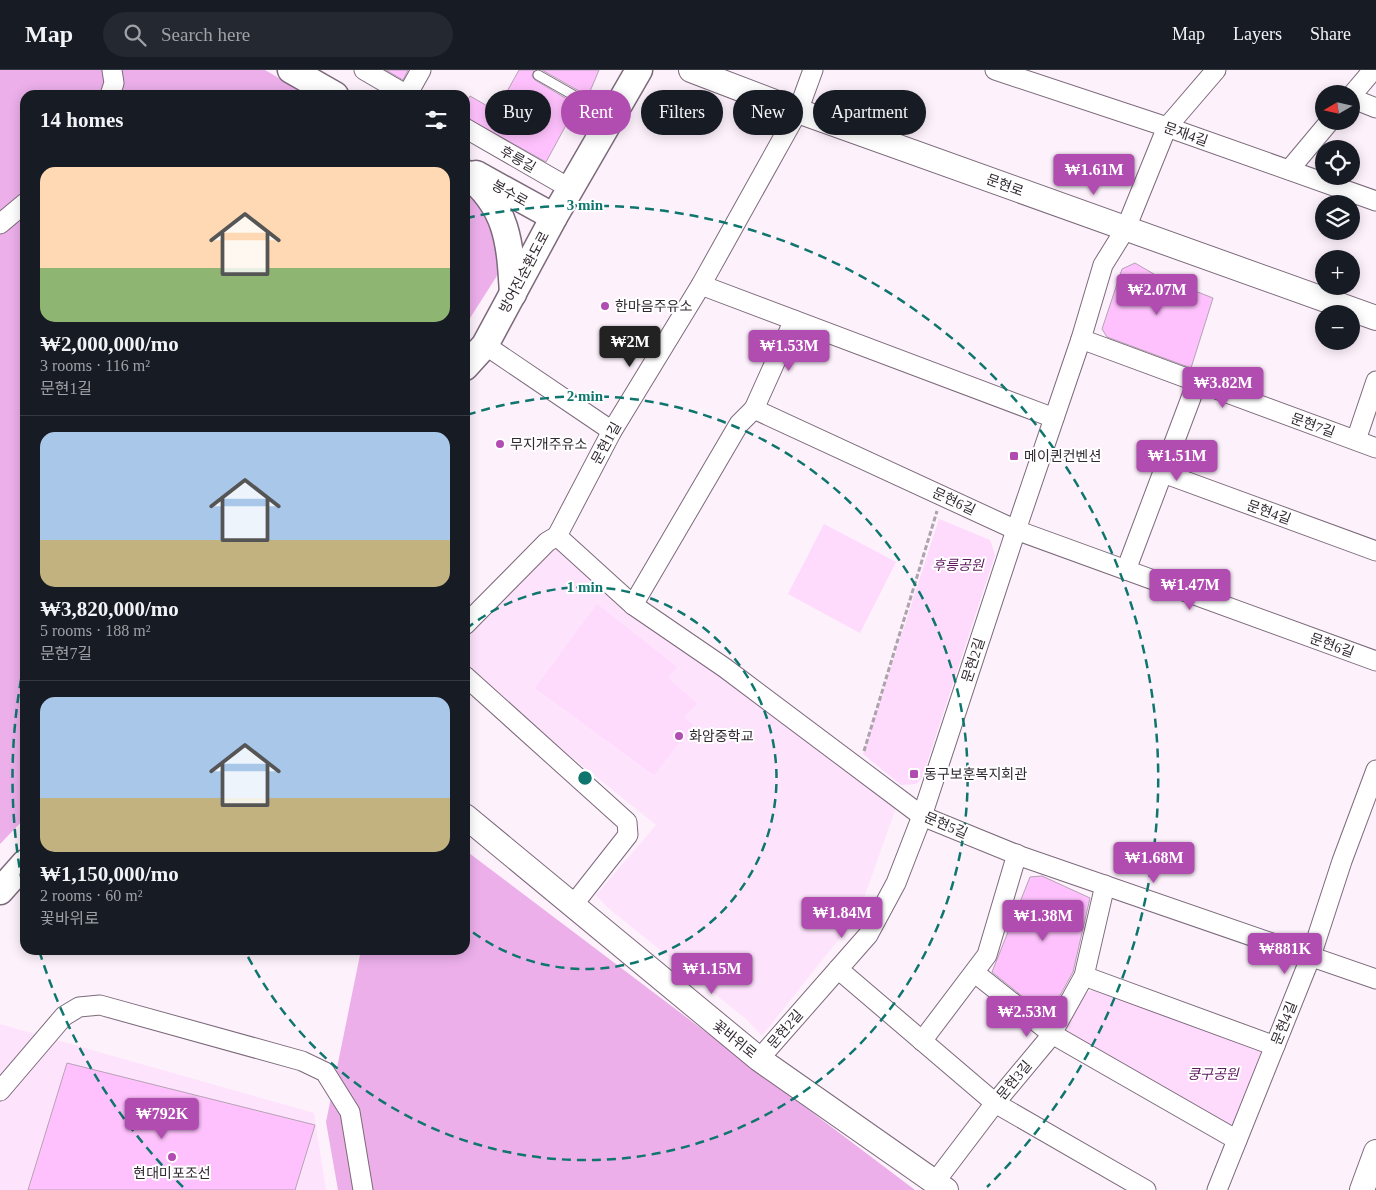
<!DOCTYPE html>
<meta charset="utf-8">
<style>
body{margin:0;font-family:"Times New Roman","Noto Sans KR",serif;background:#242831;color:#f1f3f6;height:100vh;display:flex;flex-direction:column;font-size:19px;white-space:nowrap}
*{box-sizing:border-box;margin:0}
p{font-size:16px;color:#9ea1a6}
.icon{flex:none;width:28px;height:28px;fill:none;stroke:currentColor;stroke-width:2;stroke-linecap:round;stroke-linejoin:round}
.map{position:relative;flex:1;overflow:hidden}
.sheet{position:absolute;left:20px;top:20px;width:450px;height:865px;display:flex;flex-direction:column;background:#171b24;border-radius:15px;box-shadow:0 2px 12px #0003}
.sheet>*{flex:none}
.hud{position:absolute;left:485px;top:20px;width:475px;height:45px;display:flex;gap:10px}
.needle{width:32px;rotate:261deg}
.buttons{position:absolute;left:1315px;top:15px;display:grid;gap:10px}
.buttons a{display:grid;place-items:center;width:45px;height:45px;border-radius:50%;background:#171b24;box-shadow:0 2px 12px #0003;font-size:25px}
.price{position:absolute;translate:-50% -42px;padding:0 11px;border-radius:5px;background:#b14cb1;color:#fff;font-size:16px;line-height:32px;filter:drop-shadow(0 1px 2px #0008)}
.price::after{content:'';position:absolute;left:50%;top:30px;width:15px;height:11px;margin-left:-8px;background:inherit;clip-path:polygon(0 0,100% 0,50% 100%)}
.price.on{background:#222;color:#fff}
ul{padding:0;list-style:none}
li{display:grid;align-content:center;gap:10px;height:265px;padding:0 20px}
li+li{border-top:1px solid #363941}
li span{display:grid;place-items:center;height:155px;border-radius:15px;color:#555}
li>.icon{margin-inline-start:auto}
span .icon{width:90px;height:90px;fill:#fffc;stroke-width:1}
li b{font-size:21px}
h2{display:flex;justify-content:space-between;align-items:center;height:60px;padding:0 20px;font-size:21px}
.tag{padding:0 18px;border-radius:22px;background:#171b24;box-shadow:0 2px 12px #0003;font-size:18px;line-height:45px}
.tag.on{background:#b14cb1;color:#fff}
header{display:flex;align-items:center;gap:30px;box-sizing:border-box;height:70px;padding:0 25px;background:#171b24;border-bottom:1px solid #363941}
header strong{font-size:24px}
nav{display:flex;gap:28px;margin-inline-start:auto;font-size:18px}
.search{width:350px;height:45px;background:#242831;display:flex;align-items:center;gap:12px;box-sizing:border-box;padding:0 18px;border-radius:28px;color:#9ea1a6;font-size:19px}
.map>svg:first-child{display:block}
.built{fill:#fee3fc}
.green{fill:#fedafc}
.forest{fill:#ecafea}
.building{fill:#ffc1fd;stroke:#b5a2b4}
.lines{fill:none;stroke-linecap:round;stroke-linejoin:round}
.service-casing{stroke:#7c6a7b;stroke-width:11}
.minor-casing{stroke:#7c6a7b;stroke-width:21}
.tertiary-casing{stroke:#7c6a7b;stroke-width:26}
.secondary-casing{stroke:#7c6a7b;stroke-width:29}
.path{stroke:#ada3ac;stroke-width:3;stroke-dasharray:5 2.5;stroke-linecap:butt}
.service{stroke:#fff;stroke-width:9}
.minor{stroke:#fff;stroke-width:19}
.tertiary{stroke:#fff;stroke-width:24}
.secondary{stroke:#fff;stroke-width:26}
.ring{fill:none;stroke:#0f766e;stroke-width:2.5;stroke-dasharray:9 6}
.poi-dot{fill:#b14cb1;stroke:#fff;stroke-width:2}
.labels{text-anchor:middle;stroke-width:4;stroke-linejoin:round;paint-order:stroke}
.street-label{font-size:14px;fill:#312930;stroke:#fff}
.poi-label{font-size:14px;fill:#312930;stroke:#fff;text-anchor:start}
.park-label{font-size:14px;font-style:italic;fill:#5d175e;stroke:#fff}
.centre{fill:#0f766e;stroke:#fff;stroke-width:2.5}
.ring-label{font-size:15px;text-anchor:middle;font-weight:bold;fill:#0f766e;stroke:#fff;stroke-width:4;stroke-linejoin:round;paint-order:stroke}
</style>
<header>
<strong>Map</strong>
<div class="search"><svg class="icon" aria-label="search" viewBox="0 0 24 24"><circle cx="10" cy="10" r="6"/><path d="M15 15l6 6"/></svg>Search here</div>
<nav><a>Map</a><a>Layers</a><a>Share</a></nav>
</header>
<div class="map">
<svg width="1376" height="1120" viewBox="0 0 1376 1120">
<rect width="100%" height="100%" fill="#fdf1fc"/>
<!-- built -->
<g class="built">
<polygon points="549,468 898,732 858,845 762,966 746,949 608,838 596,825 656,755 465,601 465,559"/>
<polygon points="0,954 314,1043 326,1120 0,1120"/>
</g>
<!-- green -->
<g class="green">
<polygon points="939,449 990,470 995,485 922,708 916,714 901,715 863,684"/>
<polygon points="824,454 896,492 860,563 788,524"/>
<polygon points="597,534 677,597 668,608 697,633 684,647 693,655 654,705 535,618"/>
<polygon points="1093,920 1260,977 1265,990 1242,1050 1230,1058 1063,961 1082,924"/>
</g>
<!-- forest -->
<g class="forest">
<polygon points="0,0 265,0 308,25 25,25 25,748 0,774"/>
<polygon points="465,116 502,159 500,201 465,256"/>
<polygon points="465,780 915,1120 338,1120 326,1052 361,880 465,880"/>
</g>
<!-- building -->
<g class="building">
<polygon points="386,0 408,0 403,10"/>
<polygon points="519,0 534,0 532,6 535,10 577,35 546,92 465,47 465,35 470,26 496,41"/>
<polygon points="542,0 599,0 588,26"/>
<polygon points="1135,193 1159,207 1213,228 1191,298 1107,267 1102,259 1122,199"/>
<polygon points="1042,806 1090,828 1073,902 1048,947 992,902 1030,807"/>
<polygon points="67,993 315,1055 295,1120 28,1120"/>
</g>
<g class="lines">
<!-- service casing -->
<g class="service-casing">
<polyline id="service" points="538,5 610,46"/>
</g>
<!-- minor casing -->
<g class="minor-casing">
<g id="minor">
<polyline points="364,0 407,25"/>
<polyline points="995,0 1167,57 1376,131"/>
<polyline points="110,25 114,13 112,0"/>
<polyline points="407,25 421,0"/>
<polyline points="1351,26 1373,0"/>
<polyline points="1351,28 1376,38"/>
<polyline points="465,58 571,119"/>
<polyline points="1289,100 1330,51"/>
<polyline points="0,154 25,133"/>
<polyline points="701,215 1054,348"/>
<polyline points="1081,269 1376,378"/>
<polyline points="485,275 612,361"/>
<polyline points="754,339 794,250"/>
<polyline points="1356,370 1376,311"/>
<polyline points="1163,403 1376,481"/>
<polyline points="557,466 633,535 725,598 922,746 1020,786 1376,909"/>
<polyline points="1126,500 1197,312"/>
<polyline points="633,535 739,354 754,339 1016,460 1376,591"/>
<polyline points="465,555 547,472 557,466 612,361 701,215 798,41 813,0"/>
<polyline points="465,606 627,752 628,765 573,835"/>
<polyline points="838,899 995,1033 1146,1120"/>
<polyline points="975,903 1052,964 1237,1070"/>
<polyline points="1084,906 1275,976"/>
<polyline points="922,971 987,885 1017,784"/>
<polyline points="759,989 868,865 896,813 922,746 1016,460 1081,269 1103,195 1126,158 1167,57 1216,0"/>
<polyline points="0,1021 64,946 79,937 100,935 302,991 325,1002 350,1042 363,1120"/>
<polyline points="935,1112 995,1033 1050,967 1084,906 1105,815"/>
<polyline points="1217,1120 1311,886 1342,791 1376,700"/>
</g>
</g>
<!-- tertiary casing -->
<g class="tertiary-casing">
<g id="tertiary">
<polyline points="691,0 798,41 1376,248"/>
<polyline points="465,746 759,989 946,1120"/>
<polyline points="1362,1120 1376,1082"/>
</g>
</g>
<!-- secondary casing -->
<g class="secondary-casing">
<g id="secondary">
<polyline points="291,0 335,25"/>
<path d="M465 103C508 137 510 172 513 224"/>
<polyline points="476,104 554,147"/>
<polyline points="465,297 485,275 554,147 639,0"/>
<polyline points="0,821 25,793"/>
</g>
</g>
<!-- path -->
<polyline class="path" points="864,681 937,441"/>
<!-- service -->
<use href="#service" class="service"/>
<!-- minor -->
<use href="#minor" class="minor"/>
<!-- tertiary -->
<use href="#tertiary" class="tertiary"/>
<!-- secondary -->
<use href="#secondary" class="secondary"/>
</g>
<!-- distance rings -->
<g class="ring">
<path d="M466 559A191 191 0 1 1 466 857"/>
<path d="M467 345A382 382 0 1 1 245 881"/>
<path d="M183 1117A573 573 0 0 1 39 880M25 827A573 573 0 0 1 25 589M466 148A573 573 0 0 1 987 1117"/>
</g>
<!-- markers -->
<g class="poi-dot">
<circle cx="605" cy="236" r="5"/>
<circle cx="500" cy="374" r="5"/>
<rect x="1009" y="381" width="10" height="10" rx="2.5"/>
<circle cx="679" cy="666" r="5"/>
<rect x="909" y="699" width="10" height="10" rx="2.5"/>
<circle cx="172" cy="1087" r="5"/>
</g>
<g class="labels">
<!-- street labels -->
<g class="street-label">
<text transform="translate(1186 64) rotate(19)" y="5">문재4길</text>
<text transform="translate(518 89) rotate(30)" y="5">후릉길</text>
<text transform="translate(1005 115) rotate(20)" y="5">문현로</text>
<text transform="translate(510 123) rotate(29)" y="5">봉수로</text>
<text transform="translate(524 202) rotate(-62)" y="5">방어진순환도로</text>
<text transform="translate(1313 355) rotate(20)" y="5">문현7길</text>
<text transform="translate(606 373) rotate(-61)" y="5">문현1길</text>
<text transform="translate(954 431) rotate(25)" y="5">문현6길</text>
<text transform="translate(1269 442) rotate(20)" y="5">문현4길</text>
<text transform="translate(1332 575) rotate(20)" y="5">문현6길</text>
<text transform="translate(973 590) rotate(-72)" y="5">문현2길</text>
<text transform="translate(946 755) rotate(23)" y="5">문현5길</text>
<text transform="translate(1284 953) rotate(-68)" y="5">문현4길</text>
<text transform="translate(785 959) rotate(-49)" y="5">문현2길</text>
<text transform="translate(735 969) rotate(39)" y="5">꽃바위로</text>
<text transform="translate(1014 1010) rotate(-50)" y="5">문현3길</text>
</g>
<!-- poi labels -->
<g class="poi-label">
<text x="615" y="241">한마음주유소</text>
<text x="510" y="379">무지개주유소</text>
<text x="1024" y="391">메이퀸컨벤션</text>
<text x="689" y="671">화암중학교</text>
<text x="924" y="709">동구보훈복지회관</text>
<text x="172" y="1108" text-anchor="middle">현대미포조선</text>
</g>
<!-- park labels -->
<g class="park-label">
<text x="958" y="500">후릉공원</text>
<text x="1213" y="1009">쿵구공원</text>
</g>
</g>
<circle cx="585" cy="708" r="8" class="centre"/>
<g class="ring-label">
<text x="585" y="140">3 min</text>
<text x="585" y="331">2 min</text>
<text x="585" y="522">1 min</text>
</g>
</svg>
<div class="buttons">
<a><svg class="needle" viewBox="-14 -14 28 28"><path d="M0-13l5 13h-10z" fill="#e53935"/><path d="M0 13l5-13h-10z" fill="#9ea1a6"/></svg></a>
<a><svg class="icon" aria-label="locate" viewBox="0 0 24 24"><circle cx="12" cy="12" r="6"/><path d="M12 2v4M12 18v4M2 12h4M18 12h4"/></svg></a>
<a><svg class="icon" aria-label="layers" viewBox="0 0 24 24"><path d="M12 4l9 5-9 5-9-5zM3 14l9 5 9-5"/></svg></a>
<a>+</a>
<a>−</a>
</div>
<b class="price" style="left:1094px;top:126px">₩1.61M</b>
<b class="price" style="left:1157px;top:246px">₩2.07M</b>
<b class="price on" style="left:630px;top:298px">₩2M</b>
<b class="price" style="left:789px;top:302px">₩1.53M</b>
<b class="price" style="left:1223px;top:339px">₩3.82M</b>
<b class="price" style="left:1177px;top:412px">₩1.51M</b>
<b class="price" style="left:1190px;top:541px">₩1.47M</b>
<b class="price" style="left:1154px;top:814px">₩1.68M</b>
<b class="price" style="left:842px;top:869px">₩1.84M</b>
<b class="price" style="left:1043px;top:872px">₩1.38M</b>
<b class="price" style="left:1285px;top:905px">₩881K</b>
<b class="price" style="left:712px;top:925px">₩1.15M</b>
<b class="price" style="left:1027px;top:968px">₩2.53M</b>
<b class="price" style="left:162px;top:1070px">₩792K</b>
<div class="hud">
<a class="tag">Buy</a>
<a class="tag on">Rent</a>
<a class="tag">Filters</a>
<a class="tag">New</a>
<a class="tag">Apartment</a>
</div>
<section class="sheet">
<h2>14 homes<svg class="icon" aria-label="filters" viewBox="0 0 24 24"><path d="M4 7h16M4 17h16"/><circle cx="9" cy="7" r="2"/><circle cx="15" cy="17" r="2"/></svg></h2>
<ul>
<li><span style="background:linear-gradient(#ffd9b3 65%,#8fb573 0)"><svg class="icon" aria-label="home" viewBox="0 0 24 24"><path d="M3 11l9-7 9 7M6 9v11h12V9"/></svg></span><div><b>₩2,000,000/mo</b><p>3 rooms · 116 m²</p><p>문현1길</p></div></li>
<li><span style="background:linear-gradient(#a9c7e8 70%,#c2b280 0)"><svg class="icon" aria-label="home" viewBox="0 0 24 24"><path d="M3 11l9-7 9 7M6 9v11h12V9"/></svg></span><div><b>₩3,820,000/mo</b><p>5 rooms · 188 m²</p><p>문현7길</p></div></li>
<li><span style="background:linear-gradient(#a9c7e8 65%,#c2b280 0)"><svg class="icon" aria-label="home" viewBox="0 0 24 24"><path d="M3 11l9-7 9 7M6 9v11h12V9"/></svg></span><div><b>₩1,150,000/mo</b><p>2 rooms · 60 m²</p><p>꽃바위로</p></div></li>
</ul>
</section>
</div>
